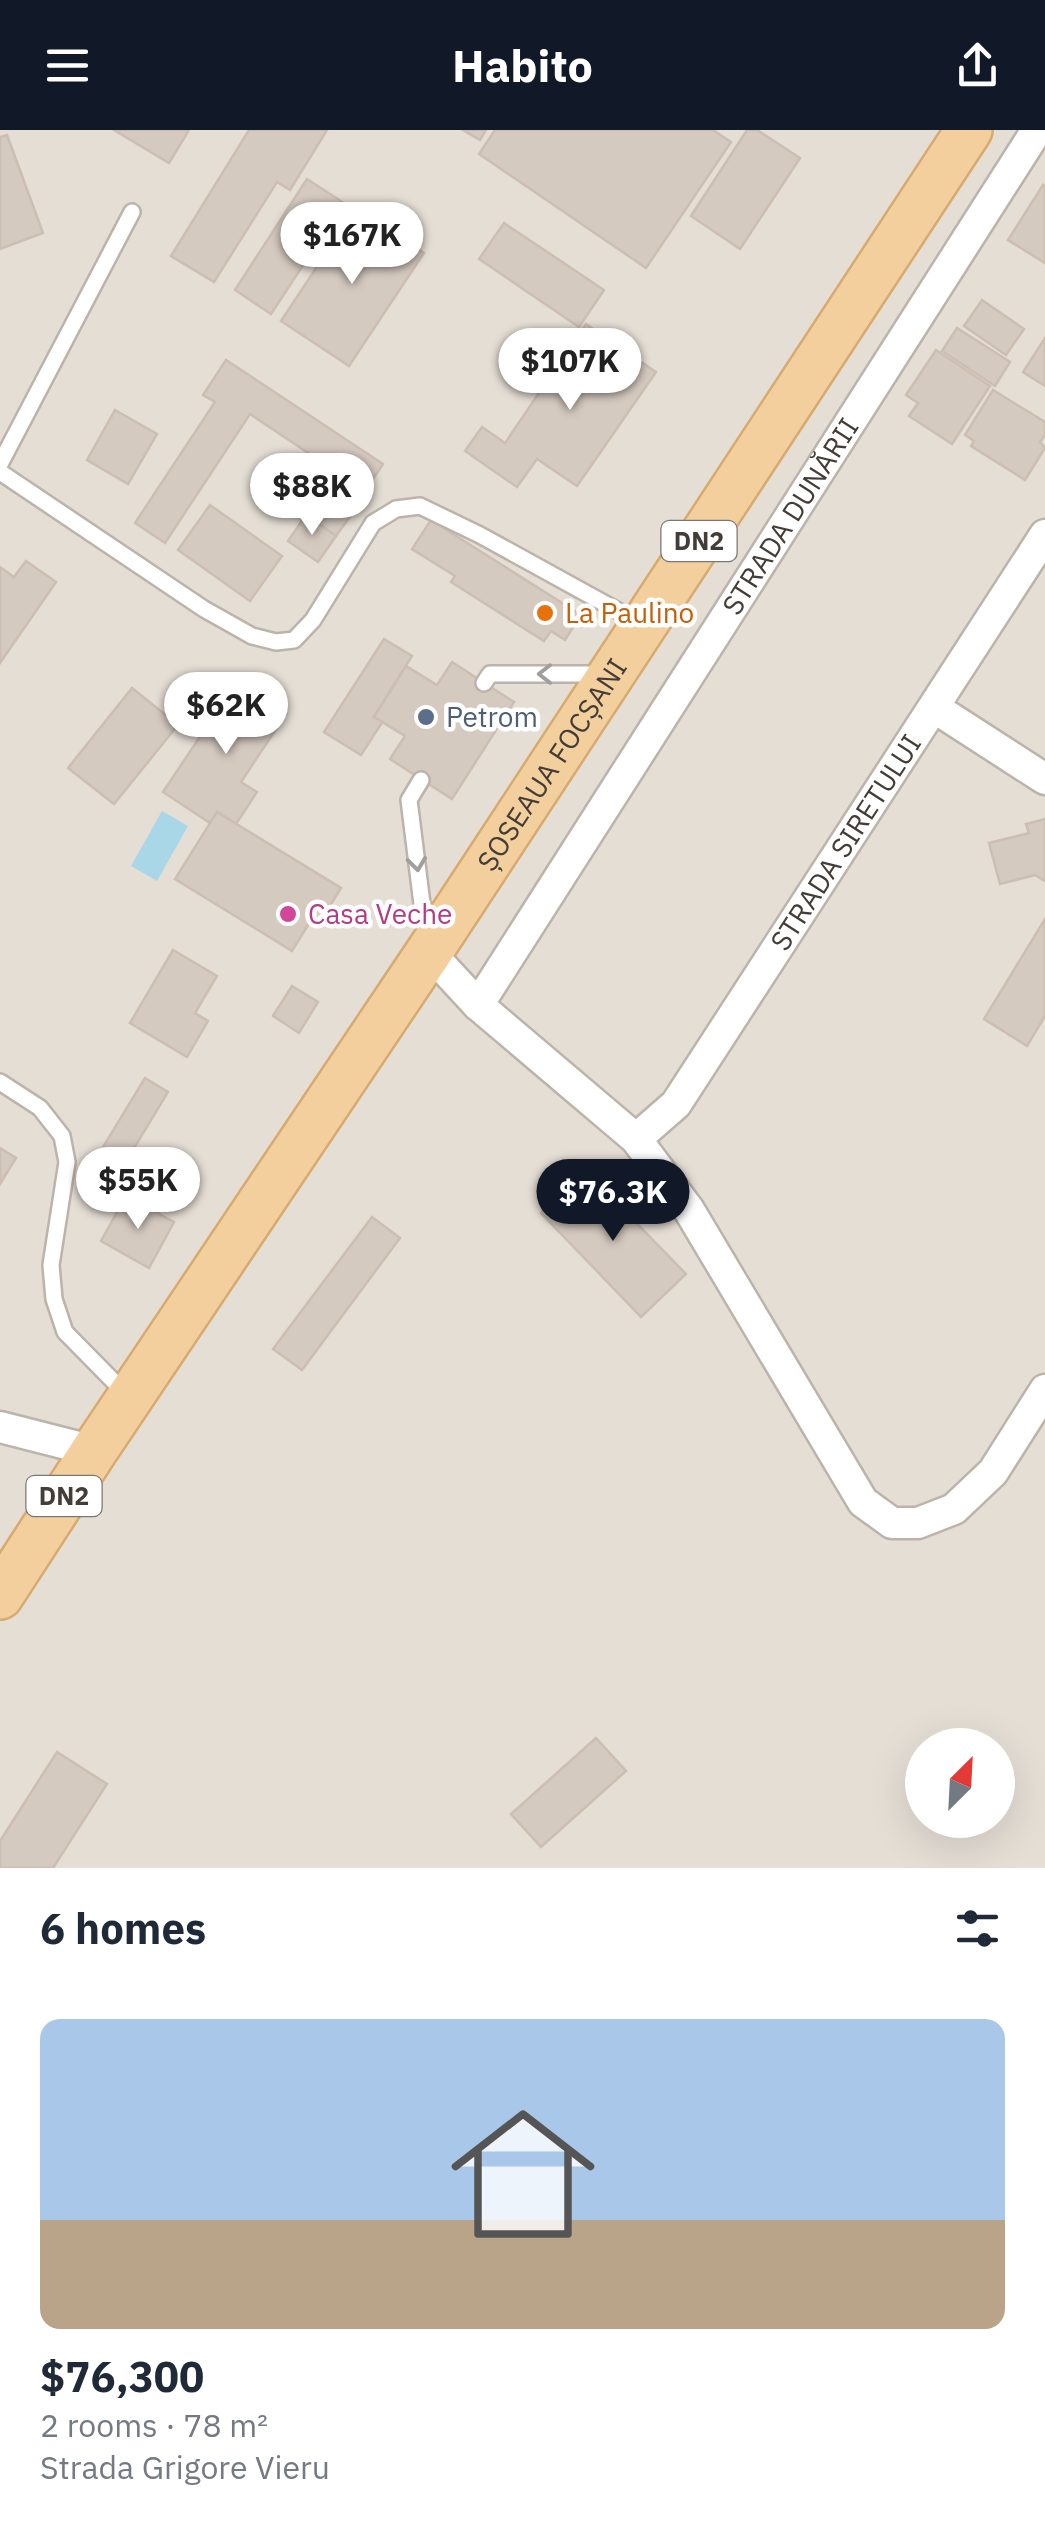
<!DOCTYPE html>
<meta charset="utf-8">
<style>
body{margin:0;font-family:"IBM Plex Sans",sans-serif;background:#f6f6f7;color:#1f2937;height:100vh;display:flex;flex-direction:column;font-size:38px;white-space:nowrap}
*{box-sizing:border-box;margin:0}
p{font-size:32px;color:#747a83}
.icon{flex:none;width:55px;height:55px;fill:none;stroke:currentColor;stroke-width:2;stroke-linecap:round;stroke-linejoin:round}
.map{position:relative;height:1738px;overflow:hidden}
.details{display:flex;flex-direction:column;background:#fff;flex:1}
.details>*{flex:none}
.needle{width:65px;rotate:24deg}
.fabs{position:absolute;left:905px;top:1598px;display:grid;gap:20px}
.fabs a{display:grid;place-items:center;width:110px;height:110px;border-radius:50%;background:#fff;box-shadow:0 10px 40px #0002;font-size:50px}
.price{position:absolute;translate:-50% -85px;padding:0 22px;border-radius:35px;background:#fff;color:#222;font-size:32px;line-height:65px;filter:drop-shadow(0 2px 5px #0008)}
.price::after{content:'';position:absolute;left:50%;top:60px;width:30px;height:22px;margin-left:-15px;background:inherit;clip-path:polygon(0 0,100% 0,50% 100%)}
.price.active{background:#111827;color:#fff}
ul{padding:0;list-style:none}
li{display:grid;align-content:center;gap:20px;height:530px;padding:0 40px}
li span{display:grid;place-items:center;height:310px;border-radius:20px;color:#555}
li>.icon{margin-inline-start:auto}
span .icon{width:180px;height:180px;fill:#fffc;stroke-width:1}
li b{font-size:42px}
h2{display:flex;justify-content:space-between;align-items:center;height:120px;padding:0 40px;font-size:42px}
header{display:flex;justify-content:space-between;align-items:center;height:130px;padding:0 40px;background:#111827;color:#fff;font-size:45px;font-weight:700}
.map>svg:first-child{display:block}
.residential{fill:#e5ded5;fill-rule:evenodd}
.water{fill:#a9d7e8}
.building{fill:#d5cac0;stroke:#ccbeb1;stroke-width:2.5}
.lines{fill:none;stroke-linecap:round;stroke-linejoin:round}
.lane-casing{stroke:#bcb3aa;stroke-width:20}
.street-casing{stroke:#bcb3aa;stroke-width:35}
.primary-casing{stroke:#d7aa6f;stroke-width:50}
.lane{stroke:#fff;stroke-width:15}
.street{stroke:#fff;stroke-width:30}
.primary{stroke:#f4cf9e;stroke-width:45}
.oneway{stroke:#a29e9b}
.food-dot{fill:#e8710a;stroke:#fff;stroke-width:4}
.service-dot{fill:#5c6f8a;stroke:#fff;stroke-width:4}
.hotel-dot{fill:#d1479c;stroke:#fff;stroke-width:4}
.labels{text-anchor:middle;stroke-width:9;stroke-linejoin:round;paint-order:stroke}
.shield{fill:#fff;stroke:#7c7773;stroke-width:2.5}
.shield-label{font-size:25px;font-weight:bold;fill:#443d37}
.street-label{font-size:28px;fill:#443d37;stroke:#fff}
.food-label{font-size:28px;fill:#c56008;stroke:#fff;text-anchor:start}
.service-label{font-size:28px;fill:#4e5e75;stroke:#fff;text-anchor:start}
.hotel-label{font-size:28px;fill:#b23c85;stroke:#fff;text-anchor:start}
</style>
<header><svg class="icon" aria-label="menu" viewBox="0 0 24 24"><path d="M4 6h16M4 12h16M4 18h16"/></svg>Habito<svg class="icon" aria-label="share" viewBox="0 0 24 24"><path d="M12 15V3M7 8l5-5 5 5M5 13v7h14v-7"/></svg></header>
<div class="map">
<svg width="1045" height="1738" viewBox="0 0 1045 1738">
<rect width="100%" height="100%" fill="#f1ede7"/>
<!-- residential -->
<path class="residential" d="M0 0H1045V1738H0ZM922 1615H998V1690H922Z"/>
<!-- water -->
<polygon class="water" points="162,681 188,696 157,751 131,736"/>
<!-- building -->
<g class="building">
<polygon points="114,0 189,0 169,33"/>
<polygon points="249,0 327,0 290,60 277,52 214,152 171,126"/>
<polygon points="463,0 486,0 480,10"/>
<polygon points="495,0 713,0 731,12 646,138 479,24"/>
<polygon points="747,0 757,0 800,28 740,119 691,86"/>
<polygon points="7,5 43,103 0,119 0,7"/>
<polygon points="307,49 344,73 271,184 235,160"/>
<polygon points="1043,55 1045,57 1045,133 1008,110"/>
<polygon points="356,78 424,123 349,236 281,191"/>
<polygon points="504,93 604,160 579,197 479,129"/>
<polygon points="982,170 1024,199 1006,225 964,196"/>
<polygon points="586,194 656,242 577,356 537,329 517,357 465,321 482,297 505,313"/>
<polygon points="957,198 1010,232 995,256 942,221"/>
<polygon points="1045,208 1045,256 1023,242"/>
<polygon points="936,220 990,256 952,314 909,286 918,273 906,265"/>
<polygon points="226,230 383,334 365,361 250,284 165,413 135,393 215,272 203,265"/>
<polygon points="993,260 1045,292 1045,305 1040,312 1045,318 1025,350 971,316 974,311 965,305"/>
<polygon points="115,280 157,304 128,354 87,330"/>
<polygon points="314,333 364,367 336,406 289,372"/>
<polygon points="210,375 282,426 250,471 178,420"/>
<polygon points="306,385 336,406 318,432 288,411"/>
<polygon points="431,390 581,485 565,510 551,501 544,511 451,452 455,446 412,419"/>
<polygon points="26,431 56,452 0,533 0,437 14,447"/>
<polygon points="384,509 412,526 374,587 383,591 361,625 324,602"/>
<polygon points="452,532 514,572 452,669 390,629 405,606 374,587 406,536 437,555"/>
<polygon points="237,551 286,584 241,652 257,662 236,694 217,682 210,693 163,662"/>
<polygon points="132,558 178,595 114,674 68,638"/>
<polygon points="217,682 341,758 320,792 313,787 292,821 175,749"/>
<polygon points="1045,689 1045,751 1035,745 1000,754 989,713 1029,703 1026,694"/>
<polygon points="1045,789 1045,886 1027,916 984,889"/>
<polygon points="173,820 217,846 195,883 208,891 187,927 130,893"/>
<polygon points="292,856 318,872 299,903 273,886"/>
<polygon points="145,948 168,962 134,1018 170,1040 159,1058 100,1022"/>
<polygon points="0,1018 16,1028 0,1054"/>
<polygon points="585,1040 686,1144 641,1187 541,1083"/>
<polygon points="126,1066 174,1092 149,1138 101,1111"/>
<polygon points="372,1087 400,1108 302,1240 273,1219"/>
<polygon points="596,1608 626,1641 541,1717 511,1684"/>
<polygon points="57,1622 107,1654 53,1738 0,1738 0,1711"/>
</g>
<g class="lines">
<!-- lane casing -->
<g class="lane-casing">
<g id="lane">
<polyline points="0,334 132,82"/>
<polyline points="0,342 204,479 252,506 276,512 294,510 313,490 373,393 396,379 420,376 480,405 640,493"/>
<polyline points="484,553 490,544 603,544"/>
<polyline points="421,650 409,670 426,806"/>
<polyline points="0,952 40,978 62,1006 67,1032 51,1135 54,1169 65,1202 127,1265"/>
</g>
</g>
<!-- street casing -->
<g class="street-casing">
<g id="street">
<polyline points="935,578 1045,649"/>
<polyline points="429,822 478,875 636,1009 689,1080 863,1372 892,1393 918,1393 954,1379 993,1342 1045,1260"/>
<path id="s1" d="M478 875 1037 0"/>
<path id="s2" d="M636 1009 676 974 1045 405"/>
<polyline points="0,1297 94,1321"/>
</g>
</g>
<!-- primary casing -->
<g class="primary-casing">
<g id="primary">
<path id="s3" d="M0 1466 94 1321 429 822 969 0"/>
</g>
</g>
<!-- lane -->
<use href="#lane" class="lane"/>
<!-- street -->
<use href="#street" class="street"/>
<!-- primary -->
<use href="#primary" class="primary"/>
</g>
<!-- one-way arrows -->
<defs><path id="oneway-chevron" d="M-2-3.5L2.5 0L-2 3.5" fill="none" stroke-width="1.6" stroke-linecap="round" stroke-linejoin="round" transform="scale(2.5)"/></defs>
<g class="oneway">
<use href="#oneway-chevron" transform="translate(545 544) rotate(-180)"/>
<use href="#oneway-chevron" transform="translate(417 734) rotate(83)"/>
</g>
<!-- markers -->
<circle class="food-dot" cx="545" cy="483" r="10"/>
<circle class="service-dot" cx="426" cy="587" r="10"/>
<circle class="hotel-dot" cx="288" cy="784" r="10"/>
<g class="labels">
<!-- shield labels -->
<g class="shield">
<rect x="661.5" y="391" width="75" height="40" rx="8"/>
<rect x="26.5" y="1346" width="75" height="40" rx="8"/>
</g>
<g class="shield-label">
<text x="699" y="420">DN2</text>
<text x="64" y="1375">DN2</text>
</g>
<!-- street labels -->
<g class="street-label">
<text dy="10" stroke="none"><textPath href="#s1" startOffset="580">STRADA DUNĂRII</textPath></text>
<text dy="10" stroke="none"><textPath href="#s3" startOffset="998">ȘOSEAUA FOCȘANI</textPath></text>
<text dy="10" stroke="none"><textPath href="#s2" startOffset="365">STRADA SIRETULUI</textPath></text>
</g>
<!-- food labels -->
<g class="food-label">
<text x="565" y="493">La Paulino</text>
</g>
<!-- service labels -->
<g class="service-label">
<text x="446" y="597">Petrom</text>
</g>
<!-- hotel labels -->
<g class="hotel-label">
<text x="308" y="794">Casa Veche</text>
</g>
</g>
</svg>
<div class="fabs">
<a><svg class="needle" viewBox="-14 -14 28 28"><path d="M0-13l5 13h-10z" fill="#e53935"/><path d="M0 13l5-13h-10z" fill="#747a83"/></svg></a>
</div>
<b class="price" style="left:352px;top:157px">$167K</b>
<b class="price" style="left:570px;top:283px">$107K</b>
<b class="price" style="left:312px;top:408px">$88K</b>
<b class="price" style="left:226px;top:627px">$62K</b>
<b class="price" style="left:138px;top:1102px">$55K</b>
<b class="price active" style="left:613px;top:1114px">$76.3K</b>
</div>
<section class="details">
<h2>6 homes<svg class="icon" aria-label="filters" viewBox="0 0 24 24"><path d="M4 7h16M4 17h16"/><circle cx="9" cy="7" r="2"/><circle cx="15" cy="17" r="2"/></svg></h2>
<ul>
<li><span style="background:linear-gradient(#a9c7e8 65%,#b9a48a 0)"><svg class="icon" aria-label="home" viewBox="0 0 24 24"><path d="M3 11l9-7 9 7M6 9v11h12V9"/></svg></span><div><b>$76,300</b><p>2 rooms · 78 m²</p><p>Strada Grigore Vieru</p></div></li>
</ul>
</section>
